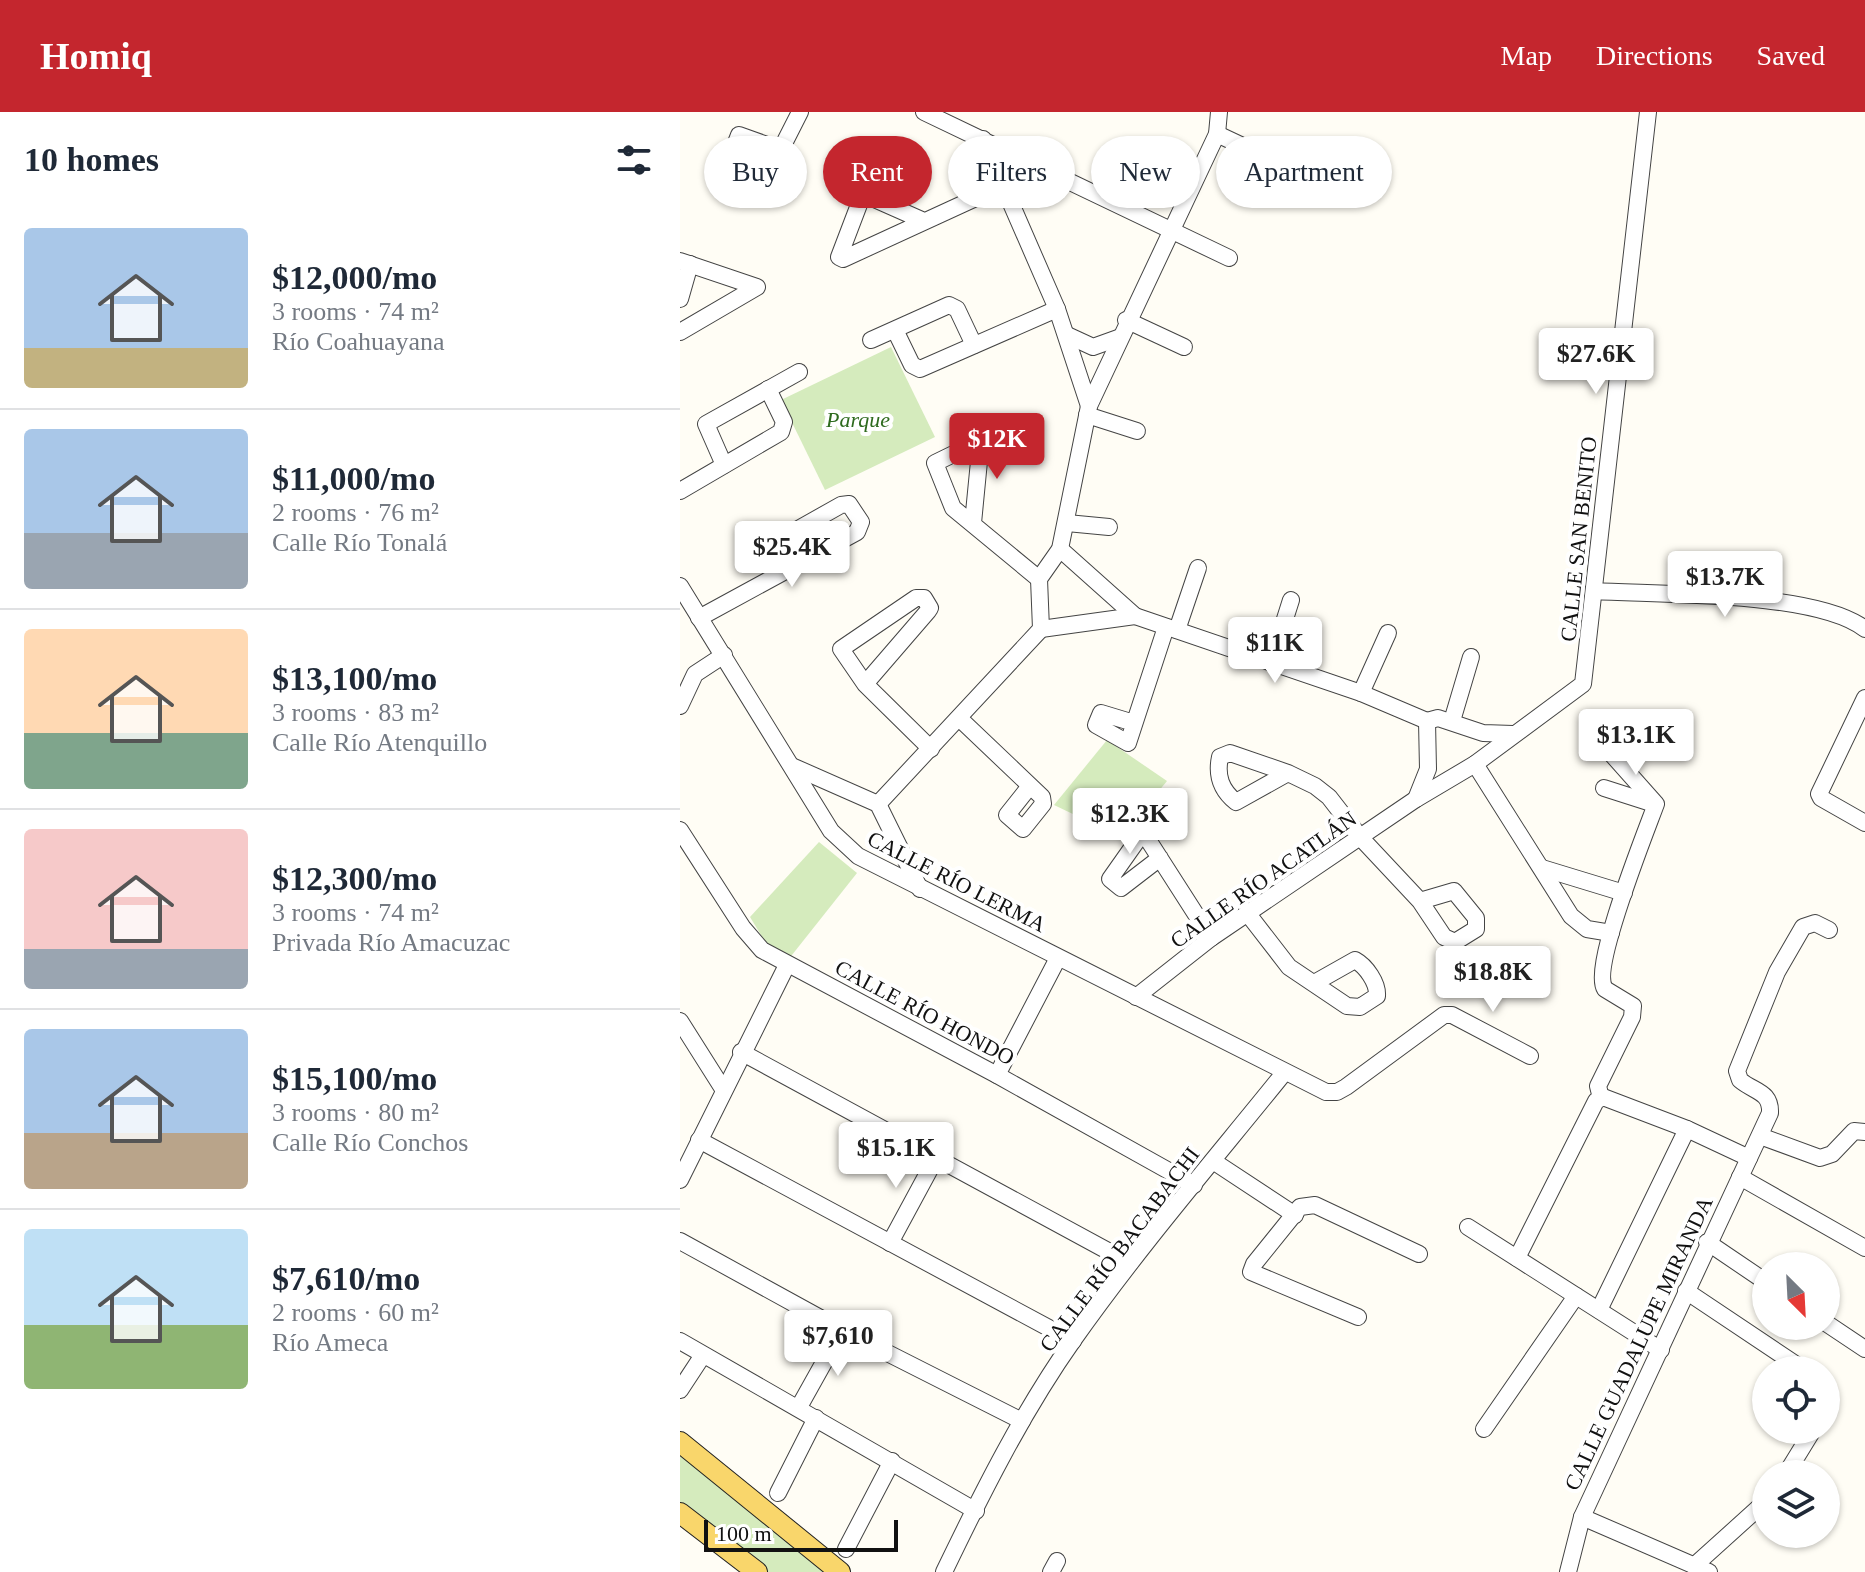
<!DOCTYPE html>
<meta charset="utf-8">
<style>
body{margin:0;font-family:"Times New Roman",serif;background:#f2f2f3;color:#1f2937;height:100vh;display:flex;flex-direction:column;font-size:30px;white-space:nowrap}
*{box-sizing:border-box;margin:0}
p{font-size:26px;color:#747a83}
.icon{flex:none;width:44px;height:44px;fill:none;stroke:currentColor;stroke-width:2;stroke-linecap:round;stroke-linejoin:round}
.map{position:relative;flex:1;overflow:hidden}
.drawer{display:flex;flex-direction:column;background:#fff;width:680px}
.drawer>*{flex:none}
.top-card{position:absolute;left:24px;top:24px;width:760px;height:72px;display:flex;gap:16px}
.needle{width:52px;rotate:156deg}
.buttons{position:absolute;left:1072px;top:1140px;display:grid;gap:16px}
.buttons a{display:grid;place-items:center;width:88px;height:88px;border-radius:50%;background:#fff;box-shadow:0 2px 6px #0004;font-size:40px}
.scale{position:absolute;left:24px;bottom:20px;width:194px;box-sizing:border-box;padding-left:8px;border:4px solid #111;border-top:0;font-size:22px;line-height:28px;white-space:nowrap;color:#111;-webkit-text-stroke:6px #fff;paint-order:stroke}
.price{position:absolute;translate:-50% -68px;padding:0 18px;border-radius:8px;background:#fff;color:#222;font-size:26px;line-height:52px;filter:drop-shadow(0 2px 4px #0008)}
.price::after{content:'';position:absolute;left:50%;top:48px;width:24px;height:18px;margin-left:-12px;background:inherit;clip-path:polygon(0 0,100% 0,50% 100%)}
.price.active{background:#c4262e;color:#fff}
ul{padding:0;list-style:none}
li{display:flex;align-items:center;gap:24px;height:200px;padding:0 24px}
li+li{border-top:2px solid #e0e1e3}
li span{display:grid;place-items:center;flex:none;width:224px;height:160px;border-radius:8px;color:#555}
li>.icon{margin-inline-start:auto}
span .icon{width:96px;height:96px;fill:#fffc;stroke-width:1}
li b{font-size:34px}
h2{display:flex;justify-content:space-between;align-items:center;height:96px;padding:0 24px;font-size:34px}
.chip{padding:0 28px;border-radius:36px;background:#fff;box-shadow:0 2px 6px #0004;font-size:28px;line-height:72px}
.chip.active{background:#c4262e;color:#fff}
header{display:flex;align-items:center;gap:48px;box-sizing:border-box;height:112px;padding:0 40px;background:#c4262e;color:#fff}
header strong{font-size:38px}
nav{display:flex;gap:44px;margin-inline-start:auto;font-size:28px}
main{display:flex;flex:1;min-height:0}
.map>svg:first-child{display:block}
.green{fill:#d5ebbd}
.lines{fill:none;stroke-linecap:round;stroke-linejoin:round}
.minor-casing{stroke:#444;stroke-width:18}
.major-casing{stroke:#222;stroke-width:22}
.minor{stroke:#fff;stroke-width:16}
.major{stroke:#f9d66b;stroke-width:20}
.labels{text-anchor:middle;stroke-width:8;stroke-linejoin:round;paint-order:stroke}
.park-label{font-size:22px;font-style:italic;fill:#2f6b1f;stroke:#fff}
.street-label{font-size:22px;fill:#111;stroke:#fff}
</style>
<header>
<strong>Homiq</strong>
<nav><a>Map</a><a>Directions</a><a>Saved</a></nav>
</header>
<main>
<section class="drawer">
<h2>10 homes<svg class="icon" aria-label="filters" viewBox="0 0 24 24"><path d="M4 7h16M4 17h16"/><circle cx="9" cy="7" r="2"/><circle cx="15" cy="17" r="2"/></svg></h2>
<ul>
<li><span style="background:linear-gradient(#a9c7e8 75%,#c2b280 0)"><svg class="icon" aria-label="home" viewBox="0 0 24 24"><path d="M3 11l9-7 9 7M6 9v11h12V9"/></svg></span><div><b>$12,000/mo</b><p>3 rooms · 74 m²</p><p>Río Coahuayana</p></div></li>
<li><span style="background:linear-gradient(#a9c7e8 65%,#9aa5b1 0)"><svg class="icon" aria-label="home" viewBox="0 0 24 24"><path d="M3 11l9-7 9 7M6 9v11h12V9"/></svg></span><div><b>$11,000/mo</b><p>2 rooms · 76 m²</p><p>Calle Río Tonalá</p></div></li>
<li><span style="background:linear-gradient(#ffd9b3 65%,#7fa58c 0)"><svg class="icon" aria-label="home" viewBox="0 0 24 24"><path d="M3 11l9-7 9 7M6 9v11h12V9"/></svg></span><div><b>$13,100/mo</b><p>3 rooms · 83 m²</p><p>Calle Río Atenquillo</p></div></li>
<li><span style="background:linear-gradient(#f6c9c9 75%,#9aa5b1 0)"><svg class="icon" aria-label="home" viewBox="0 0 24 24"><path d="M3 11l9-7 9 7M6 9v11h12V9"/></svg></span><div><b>$12,300/mo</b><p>3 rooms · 74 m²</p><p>Privada Río Amacuzac</p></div></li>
<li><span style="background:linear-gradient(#a9c7e8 65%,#b9a48a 0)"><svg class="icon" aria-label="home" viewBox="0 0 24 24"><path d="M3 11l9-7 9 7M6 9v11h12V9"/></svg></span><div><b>$15,100/mo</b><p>3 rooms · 80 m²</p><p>Calle Río Conchos</p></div></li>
<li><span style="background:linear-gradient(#bfe0f5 60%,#8fb573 0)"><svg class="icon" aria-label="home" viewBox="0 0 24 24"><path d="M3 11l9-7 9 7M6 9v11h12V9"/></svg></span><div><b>$7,610/mo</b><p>2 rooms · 60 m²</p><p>Río Ameca</p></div></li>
</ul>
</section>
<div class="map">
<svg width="1185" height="1460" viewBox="0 0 1185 1460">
<rect width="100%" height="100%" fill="#fffdf5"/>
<!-- green -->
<g class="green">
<polygon points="211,235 255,325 145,378 101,288"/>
<polygon points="427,628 487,669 441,725 374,693"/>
<polygon points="139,730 177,761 108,848 92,841 70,805"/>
<polygon points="0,1337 154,1460 86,1460 0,1395"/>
</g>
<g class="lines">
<!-- minor casing -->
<g class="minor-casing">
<g id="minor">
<polyline points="244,0 549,146"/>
<polyline points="537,22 588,46"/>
<polyline points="303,27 377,197 409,294"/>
<polyline points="101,38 59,23 44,62 82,75 120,0"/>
<polyline points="329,85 367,58"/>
<polyline points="244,109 183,82 159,145 163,147 324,73"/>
<polyline points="0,149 77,175 0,220"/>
<polyline points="0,187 10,152"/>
<polyline points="446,208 504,235"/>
<polyline points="216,220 232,253 240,257 377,197"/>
<polyline points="387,223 413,235 438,226"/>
<polyline points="191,228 269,193 277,197 294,233"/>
<polyline points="407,303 457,319"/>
<polyline points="44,353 26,312 119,260"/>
<polyline points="0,379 101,320 104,310 88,277"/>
<polyline points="293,411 300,339 298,334 292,333 255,351 273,396 359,467"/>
<polyline points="387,411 429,415"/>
<polyline points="380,437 455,504 681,581 747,609"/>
<polyline points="0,474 151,719 178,744 646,980 657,980 666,975 764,903 772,903 850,944"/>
<path d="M914 479C979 483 1136 479 1185 517"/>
<polyline points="19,506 177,420 181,410 169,392 161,393 90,433 91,441 101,460"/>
<polyline points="361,517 455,504"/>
<polyline points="497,518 518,456"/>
<polyline points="591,551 611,488"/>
<polyline points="185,572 248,499 250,496 244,486 236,486 161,537 185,572 251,637"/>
<polyline points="681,581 708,521"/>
<polyline points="1185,586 1139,682 1141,686 1185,711"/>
<polyline points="0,594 15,562 44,543"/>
<polyline points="279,606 362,685 363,692 343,717 327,703 350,674"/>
<polyline points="772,609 791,545"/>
<polyline points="454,611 421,601 416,613 448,631 486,515"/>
<path d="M920 629 976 692C965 722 911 856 925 877L953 894 952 905 918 974 921 986"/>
<polyline points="795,652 891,804 907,817 931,821"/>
<polyline points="114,655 198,692 240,777"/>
<path d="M608 661 556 690C541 678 536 664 540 645L550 641 608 661 635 674 649 685 680 725 740 789 764 825 775 830 796 817V806L774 779 740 789"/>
<polyline points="924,676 974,692"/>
<polyline points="736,687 748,657 747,609 758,606 803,621 833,622"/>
<polyline points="198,692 361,517 359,467 380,437 409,294 537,22 539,0"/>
<polyline points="0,718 63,816 82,838 317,963 514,1073"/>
<polyline points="480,746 441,776 430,767 461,723 465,723 531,826"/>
<polyline points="862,756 944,781"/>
<path d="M568 802 609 855 667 894 680 895 697 884C698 871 686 854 675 848L636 870"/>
<polyline points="456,885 531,826 736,687 795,652 903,572 968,0"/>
<polyline points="0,909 43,977"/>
<polyline points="61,940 450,1151"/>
<polyline points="317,963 378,846"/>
<polyline points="1080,1024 1140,1046 1152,1042 1174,1019 1185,1020"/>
<polyline points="19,1028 393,1229"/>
<polyline points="533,1049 615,1103"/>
<polyline points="1060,1065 1185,1136"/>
<polyline points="0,1068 107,853"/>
<polyline points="788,1115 981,1238"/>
<polyline points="0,1129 162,1218 342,1309"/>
<polyline points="1027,1130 1086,1170"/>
<polyline points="210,1131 257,1044"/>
<polyline points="837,1146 916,989 923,985 1007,1017 1069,1046"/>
<polyline points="1006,1179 1121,1256"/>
<polyline points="919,1198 1007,1017"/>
<polyline points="678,1205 571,1160 574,1152 620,1095 635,1093 739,1142"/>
<polyline points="1146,1211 1185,1237"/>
<polyline points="0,1229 296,1399"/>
<polyline points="0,1278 23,1243"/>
<polyline points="119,1295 162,1218"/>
<polyline points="804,1317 896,1184"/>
<polyline points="1106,1362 1133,1318"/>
<polyline points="98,1381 136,1306"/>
<polyline points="902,1405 1029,1460"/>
<polyline points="166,1437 212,1349"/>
<polyline points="1014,1454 1086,1389"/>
<path d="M264 1460C302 1381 343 1299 394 1227 459 1135 533 1049 604 961"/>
<polyline points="371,1460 377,1449"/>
<path d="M888 1460 902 1405 1090 1001C1091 979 1074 980 1060 968L1057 959 1097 860 1123 815 1135 811 1149 818"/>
</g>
</g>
<!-- major casing -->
<g class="major-casing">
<g id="major">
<polyline points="0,1330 160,1460"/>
<polyline points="0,1401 77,1460"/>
</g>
</g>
<!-- minor -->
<use href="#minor" class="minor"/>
<!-- major -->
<use href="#major" class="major"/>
</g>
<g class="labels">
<!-- park labels -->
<g class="park-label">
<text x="178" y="315">Parque</text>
</g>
<!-- street labels -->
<g class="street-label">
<text transform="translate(898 427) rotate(-84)" y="8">CALLE SAN BENITO</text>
<text transform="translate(583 767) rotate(-35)" y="8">CALLE RÍO ACATLÁN</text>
<text transform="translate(277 769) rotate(27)" y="8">CALLE RÍO LERMA</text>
<text transform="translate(245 900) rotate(28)" y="8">CALLE RÍO HONDO</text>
<text transform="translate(439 1137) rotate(-53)" y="8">CALLE RÍO BACABACHI</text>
<text transform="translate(958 1231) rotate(-65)" y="8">CALLE GUADALUPE MIRANDA</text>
</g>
</g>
</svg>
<div class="buttons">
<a><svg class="needle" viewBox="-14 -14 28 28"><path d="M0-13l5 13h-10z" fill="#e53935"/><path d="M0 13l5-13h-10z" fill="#747a83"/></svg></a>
<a><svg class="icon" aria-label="locate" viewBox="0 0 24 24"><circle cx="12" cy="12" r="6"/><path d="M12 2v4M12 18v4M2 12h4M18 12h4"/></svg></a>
<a><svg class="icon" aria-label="layers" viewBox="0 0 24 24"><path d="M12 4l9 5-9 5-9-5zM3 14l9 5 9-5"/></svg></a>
</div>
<div class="scale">100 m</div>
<b class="price" style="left:916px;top:284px">$27.6K</b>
<b class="price active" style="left:317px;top:369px">$12K</b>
<b class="price" style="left:112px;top:477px">$25.4K</b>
<b class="price" style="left:1045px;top:507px">$13.7K</b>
<b class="price" style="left:595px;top:573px">$11K</b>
<b class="price" style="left:956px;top:665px">$13.1K</b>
<b class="price" style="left:450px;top:744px">$12.3K</b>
<b class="price" style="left:813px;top:902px">$18.8K</b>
<b class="price" style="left:216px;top:1078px">$15.1K</b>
<b class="price" style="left:158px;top:1266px">$7,610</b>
<div class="top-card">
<a class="chip">Buy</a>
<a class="chip active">Rent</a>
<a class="chip">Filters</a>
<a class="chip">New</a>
<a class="chip">Apartment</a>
</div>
</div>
</main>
